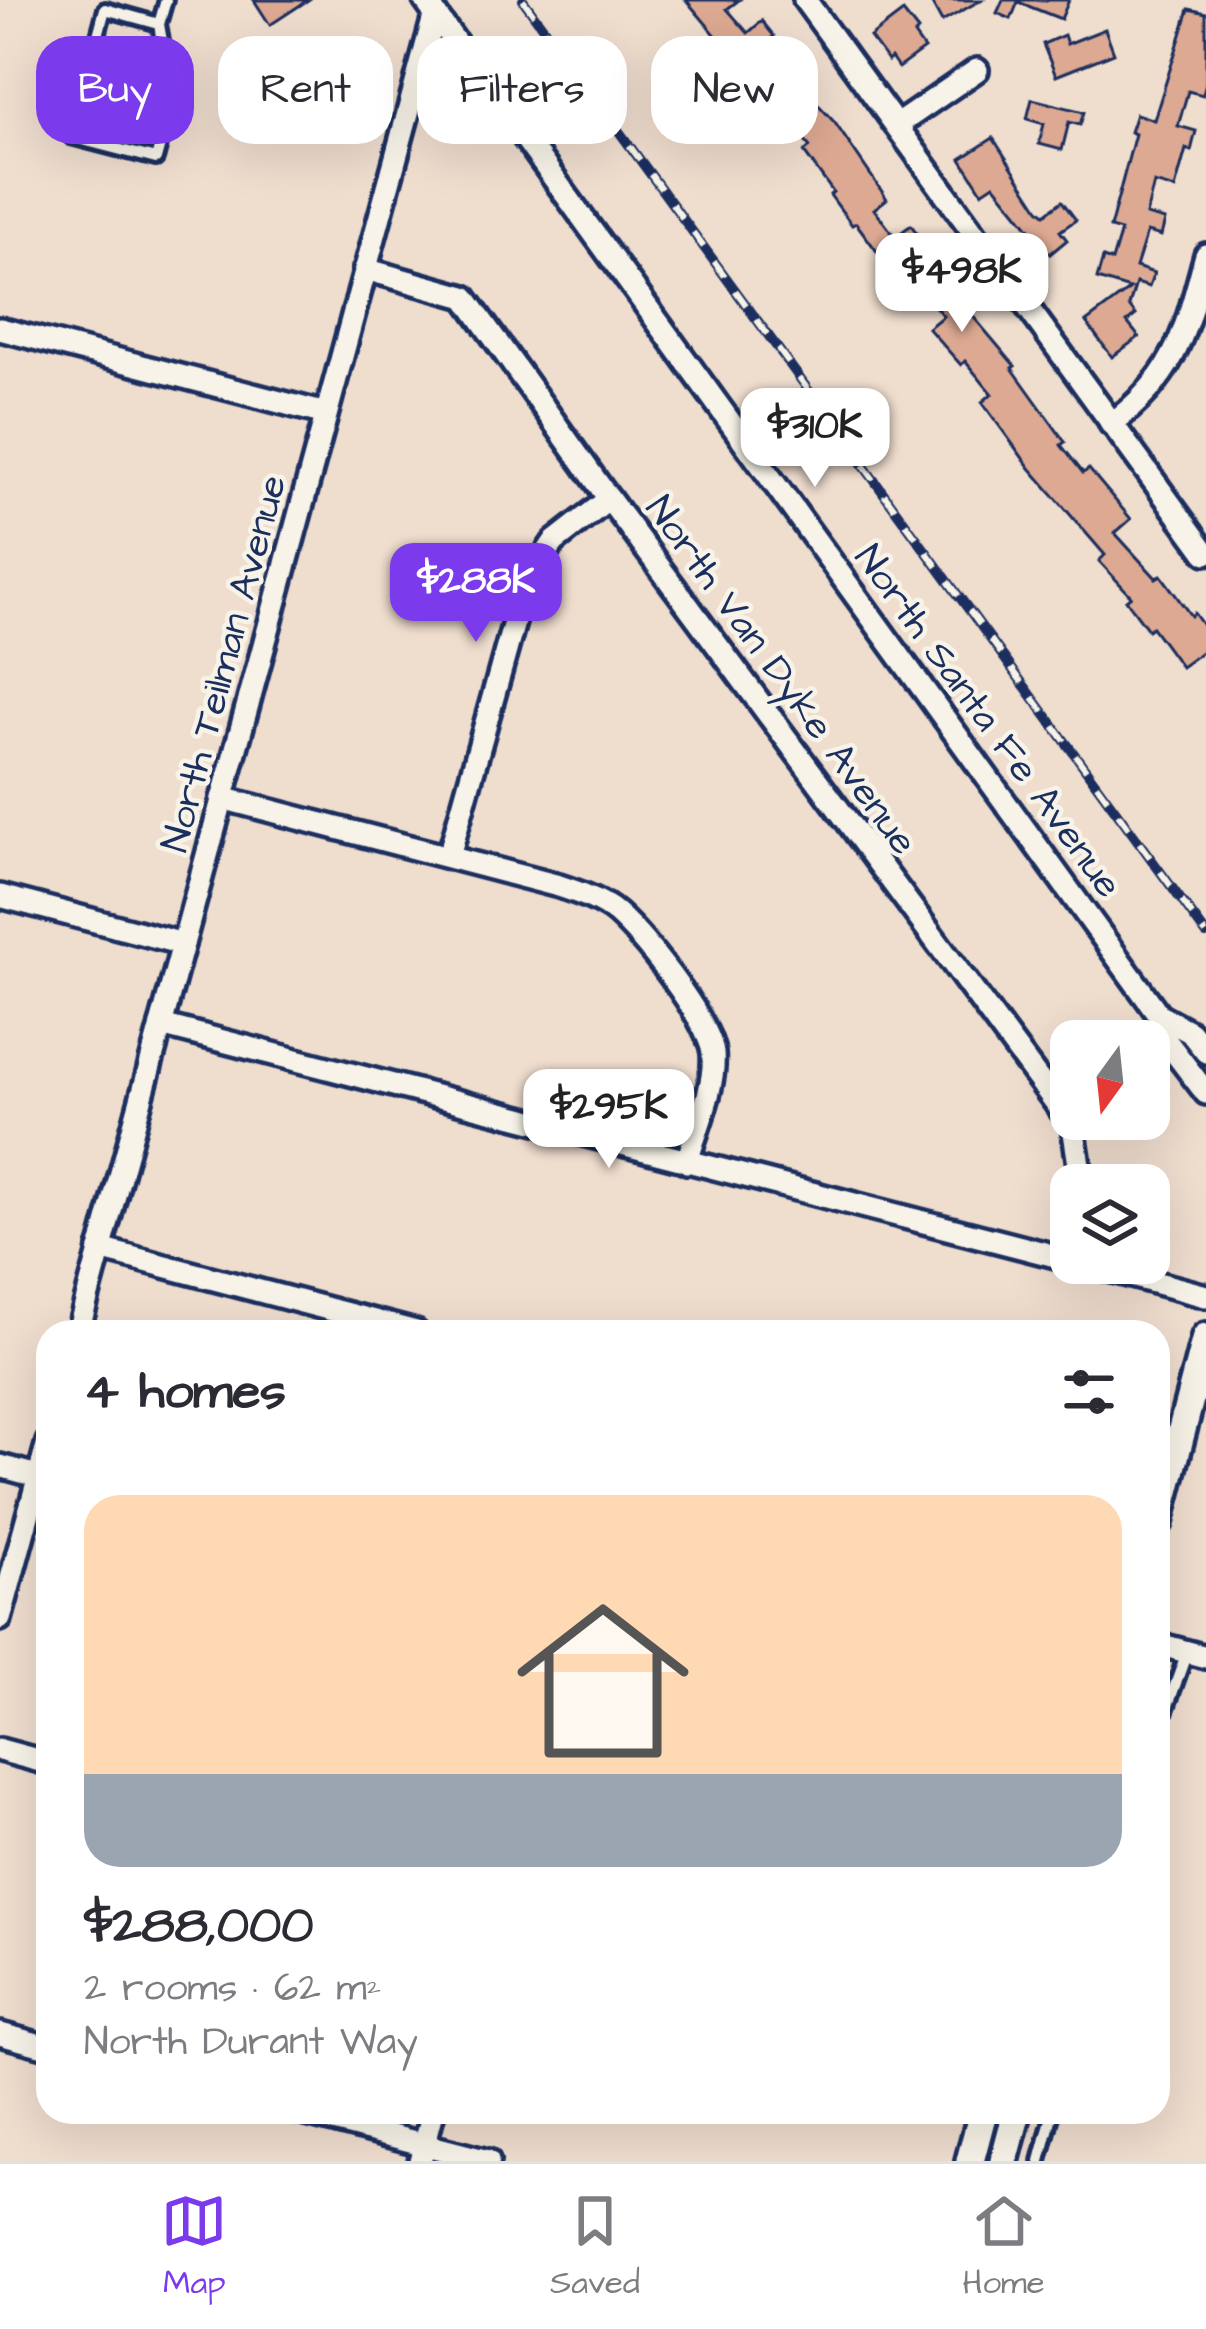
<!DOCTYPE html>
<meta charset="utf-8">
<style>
body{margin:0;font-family:"Architects Daughter",sans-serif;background:#f2f2f3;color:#2b2b33;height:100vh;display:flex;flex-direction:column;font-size:45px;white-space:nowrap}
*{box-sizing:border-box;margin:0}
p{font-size:39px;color:#7c7c81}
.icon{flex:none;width:66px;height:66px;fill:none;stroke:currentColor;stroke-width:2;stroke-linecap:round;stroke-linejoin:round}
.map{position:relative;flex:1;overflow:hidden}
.details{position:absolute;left:36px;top:1320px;width:1134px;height:804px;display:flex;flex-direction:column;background:#fff;border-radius:36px;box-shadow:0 12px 48px #0002}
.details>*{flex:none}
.top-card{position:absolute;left:36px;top:36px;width:1134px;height:108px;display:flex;gap:24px}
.needle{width:78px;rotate:195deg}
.buttons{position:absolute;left:1050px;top:1020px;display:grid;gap:24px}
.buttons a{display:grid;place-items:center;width:120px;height:120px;border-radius:24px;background:#fff;box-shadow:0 12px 48px #0002;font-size:60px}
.price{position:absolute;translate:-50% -102px;padding:0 27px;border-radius:24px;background:#fff;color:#222;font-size:39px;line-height:78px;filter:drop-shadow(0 3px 6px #0008)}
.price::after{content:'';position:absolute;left:50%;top:72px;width:36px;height:27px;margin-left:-18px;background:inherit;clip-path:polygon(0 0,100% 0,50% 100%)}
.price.on{background:#7c3aed;color:#fff}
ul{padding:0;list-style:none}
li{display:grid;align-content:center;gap:24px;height:636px;padding:0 48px}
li+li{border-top:3px solid #e1e1e2}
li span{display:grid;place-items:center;height:372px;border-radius:36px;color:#555}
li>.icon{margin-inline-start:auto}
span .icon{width:216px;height:216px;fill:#fffc;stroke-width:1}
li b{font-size:51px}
h2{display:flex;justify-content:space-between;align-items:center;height:144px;padding:0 48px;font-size:51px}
.pill{padding:0 42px;border-radius:36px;background:#fff;box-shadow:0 12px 48px #0002;font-size:42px;line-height:108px}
.pill.on{background:#7c3aed;color:#fff}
.tabs{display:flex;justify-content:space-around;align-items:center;height:168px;border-top:3px solid #e1e1e2;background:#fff;font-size:33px;color:#7c7c81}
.tabs a{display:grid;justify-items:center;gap:6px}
.tabs .on{color:#7c3aed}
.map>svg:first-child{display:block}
.building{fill:#dda992;stroke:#1b2f5e;stroke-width:3}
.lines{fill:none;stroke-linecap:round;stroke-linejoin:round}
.service-casing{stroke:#1b2f5e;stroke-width:20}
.minor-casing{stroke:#1b2f5e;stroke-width:30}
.secondary-casing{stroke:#1b2f5e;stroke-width:36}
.service{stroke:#f7f3e8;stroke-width:10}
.minor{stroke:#f7f3e8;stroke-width:21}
.secondary{stroke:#f7f3e8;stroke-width:27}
.rail-casing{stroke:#1b2f5e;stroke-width:10}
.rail{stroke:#f7f3e8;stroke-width:6;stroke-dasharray:18;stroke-linecap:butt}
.labels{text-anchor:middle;stroke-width:9;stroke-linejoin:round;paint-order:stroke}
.street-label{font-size:39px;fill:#1b2f5e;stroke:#f7f3e8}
</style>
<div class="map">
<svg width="1206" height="2161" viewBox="0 0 1206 2161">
<rect width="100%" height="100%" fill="#efddce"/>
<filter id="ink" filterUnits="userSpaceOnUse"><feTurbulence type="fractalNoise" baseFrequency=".00833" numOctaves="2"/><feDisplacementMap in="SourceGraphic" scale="24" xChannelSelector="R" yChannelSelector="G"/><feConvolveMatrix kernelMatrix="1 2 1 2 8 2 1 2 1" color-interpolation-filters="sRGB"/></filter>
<g filter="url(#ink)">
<!-- building -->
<g class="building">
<polygon points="254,0 308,0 270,25"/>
<polygon points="686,0 739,0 727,9 748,33 762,21 774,36 758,50 776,72 790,60 802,75 796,80 835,123 887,199 874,209 895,237 911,225 950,278 944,282 1015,366 1012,368 1065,442 1061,445 1083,473 1089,469 1131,519 1115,533 1156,578 1161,575 1191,616 1194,613 1206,630 1206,649 1181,667 1152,627 1148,630 1126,600 1131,596 1099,561 1105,555 1030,468 982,402 992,394 965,361 961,365 928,328 943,316 926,295 915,303 856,223 852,225 830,195 833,192 804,152 810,147"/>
<polygon points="930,0 981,0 942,22"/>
<polygon points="1003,0 1069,0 1061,19 1018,2 1011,19 997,13"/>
<polygon points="1189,9 1206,13 1206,82 1203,95 1188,91 1178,126 1196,131 1191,151 1186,149 1175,189 1154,183 1146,215 1165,220 1161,236 1147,232 1136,267 1154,273 1149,287 1136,283 1129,306 1136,315 1127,322 1139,337 1112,357 1086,322 1130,289 1097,279 1103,258 1112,261 1121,231 1110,228 1135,134 1130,132 1136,114 1154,120"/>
<polygon points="903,12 918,31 914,35 924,49 898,68 891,58 888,61 870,37"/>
<polygon points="1105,29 1114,53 1056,76 1043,44 1064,35 1067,44"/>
<polygon points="1032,99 1084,112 1080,125 1069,122 1062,150 1039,144 1044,124 1027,119"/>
<polygon points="993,138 1039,209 1045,214 1062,201 1076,220 1060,231 1067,240 1050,254 994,184 982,192 961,159"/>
</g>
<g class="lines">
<!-- service casing -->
<g class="service-casing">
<g id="service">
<polyline points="159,24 105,9 71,137 156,159 172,101 159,24 166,0"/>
<polyline points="1158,1733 1187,1652"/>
<polyline points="1040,2161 1053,2112"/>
</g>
</g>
<!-- minor casing -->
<g class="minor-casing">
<g id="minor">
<polyline points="425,0 1159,1015 1167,1042 1206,1093"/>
<polyline points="805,0 1206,553"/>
<polyline points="897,125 977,70"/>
<polyline points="365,269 465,297 609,499 1073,1126 1080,1171 1078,1185"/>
<polyline points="0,329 326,414"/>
<path d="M1111 424C1178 374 1185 331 1206 255"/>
<path d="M222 798 559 886C577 892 595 898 611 909 638 928 709 1020 713 1053 716 1087 696 1129 687 1162"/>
<polyline points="449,856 524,586 554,542 609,499"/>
<polyline points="0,896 183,944"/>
<polyline points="1159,1015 1190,1032 1206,1052"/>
<polyline points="161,1025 1071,1260"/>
<polyline points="100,1249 416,1332"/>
<polyline points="1065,1258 1071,1226"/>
<polyline points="1083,1263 1206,1296"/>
<polyline points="78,1332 435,13"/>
<polyline points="0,1466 48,1479"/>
<polyline points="0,1619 48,1442"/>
<polyline points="1158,1644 1206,1657"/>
<polyline points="0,1750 48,1763"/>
<polyline points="0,2034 48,2047"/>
<polyline points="299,2112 488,2161"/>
<polyline points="420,2161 433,2112"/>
</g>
</g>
<!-- secondary casing -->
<g class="secondary-casing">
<g id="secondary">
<polyline points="1158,1522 1206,1337"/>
<polyline points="970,2161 983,2112"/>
<polyline points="1004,2161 1017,2112"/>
</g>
</g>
<!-- service -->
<use href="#service" class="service"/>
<!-- minor -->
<use href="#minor" class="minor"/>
<!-- secondary -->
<use href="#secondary" class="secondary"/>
<!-- rail casing -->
<g class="rail-casing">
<polyline id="rail" points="523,0 1206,934"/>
</g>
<!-- rail -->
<use href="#rail" class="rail"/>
</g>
</g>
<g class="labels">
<!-- street labels -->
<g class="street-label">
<text transform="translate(222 663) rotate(-75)" y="14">North Teilman Avenue</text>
<text transform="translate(783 674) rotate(54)" y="14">North Van Dyke Avenue</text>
<text transform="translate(990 720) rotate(54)" y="14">North Santa Fe Avenue</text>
</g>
</g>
</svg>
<div class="buttons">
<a><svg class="needle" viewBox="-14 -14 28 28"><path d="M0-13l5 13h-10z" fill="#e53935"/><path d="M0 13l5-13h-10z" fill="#7c7c81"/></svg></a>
<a><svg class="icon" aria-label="layers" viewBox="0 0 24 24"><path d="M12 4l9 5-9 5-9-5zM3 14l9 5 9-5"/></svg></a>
</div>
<b class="price" style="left:962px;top:335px">$498K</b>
<b class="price" style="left:815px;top:490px">$310K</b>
<b class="price on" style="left:476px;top:645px">$288K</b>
<b class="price" style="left:609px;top:1171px">$295K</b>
<div class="top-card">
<a class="pill on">Buy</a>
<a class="pill">Rent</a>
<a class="pill">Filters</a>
<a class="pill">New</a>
</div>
<section class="details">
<h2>4 homes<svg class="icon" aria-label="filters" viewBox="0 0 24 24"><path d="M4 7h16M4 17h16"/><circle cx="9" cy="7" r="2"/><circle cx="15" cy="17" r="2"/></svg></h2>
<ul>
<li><span style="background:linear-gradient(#ffd9b3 75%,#9aa5b1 0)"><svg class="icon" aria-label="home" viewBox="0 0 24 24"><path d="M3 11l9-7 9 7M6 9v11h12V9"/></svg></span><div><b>$288,000</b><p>2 rooms · 62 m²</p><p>North Durant Way</p></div></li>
</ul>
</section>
</div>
<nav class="tabs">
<a class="on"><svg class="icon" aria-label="map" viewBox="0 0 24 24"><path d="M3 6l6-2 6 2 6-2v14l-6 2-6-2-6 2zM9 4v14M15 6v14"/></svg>Map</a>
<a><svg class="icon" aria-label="saved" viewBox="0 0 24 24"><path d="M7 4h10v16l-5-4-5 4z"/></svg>Saved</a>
<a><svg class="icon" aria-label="home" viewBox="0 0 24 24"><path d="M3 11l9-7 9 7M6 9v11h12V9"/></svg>Home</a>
</nav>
